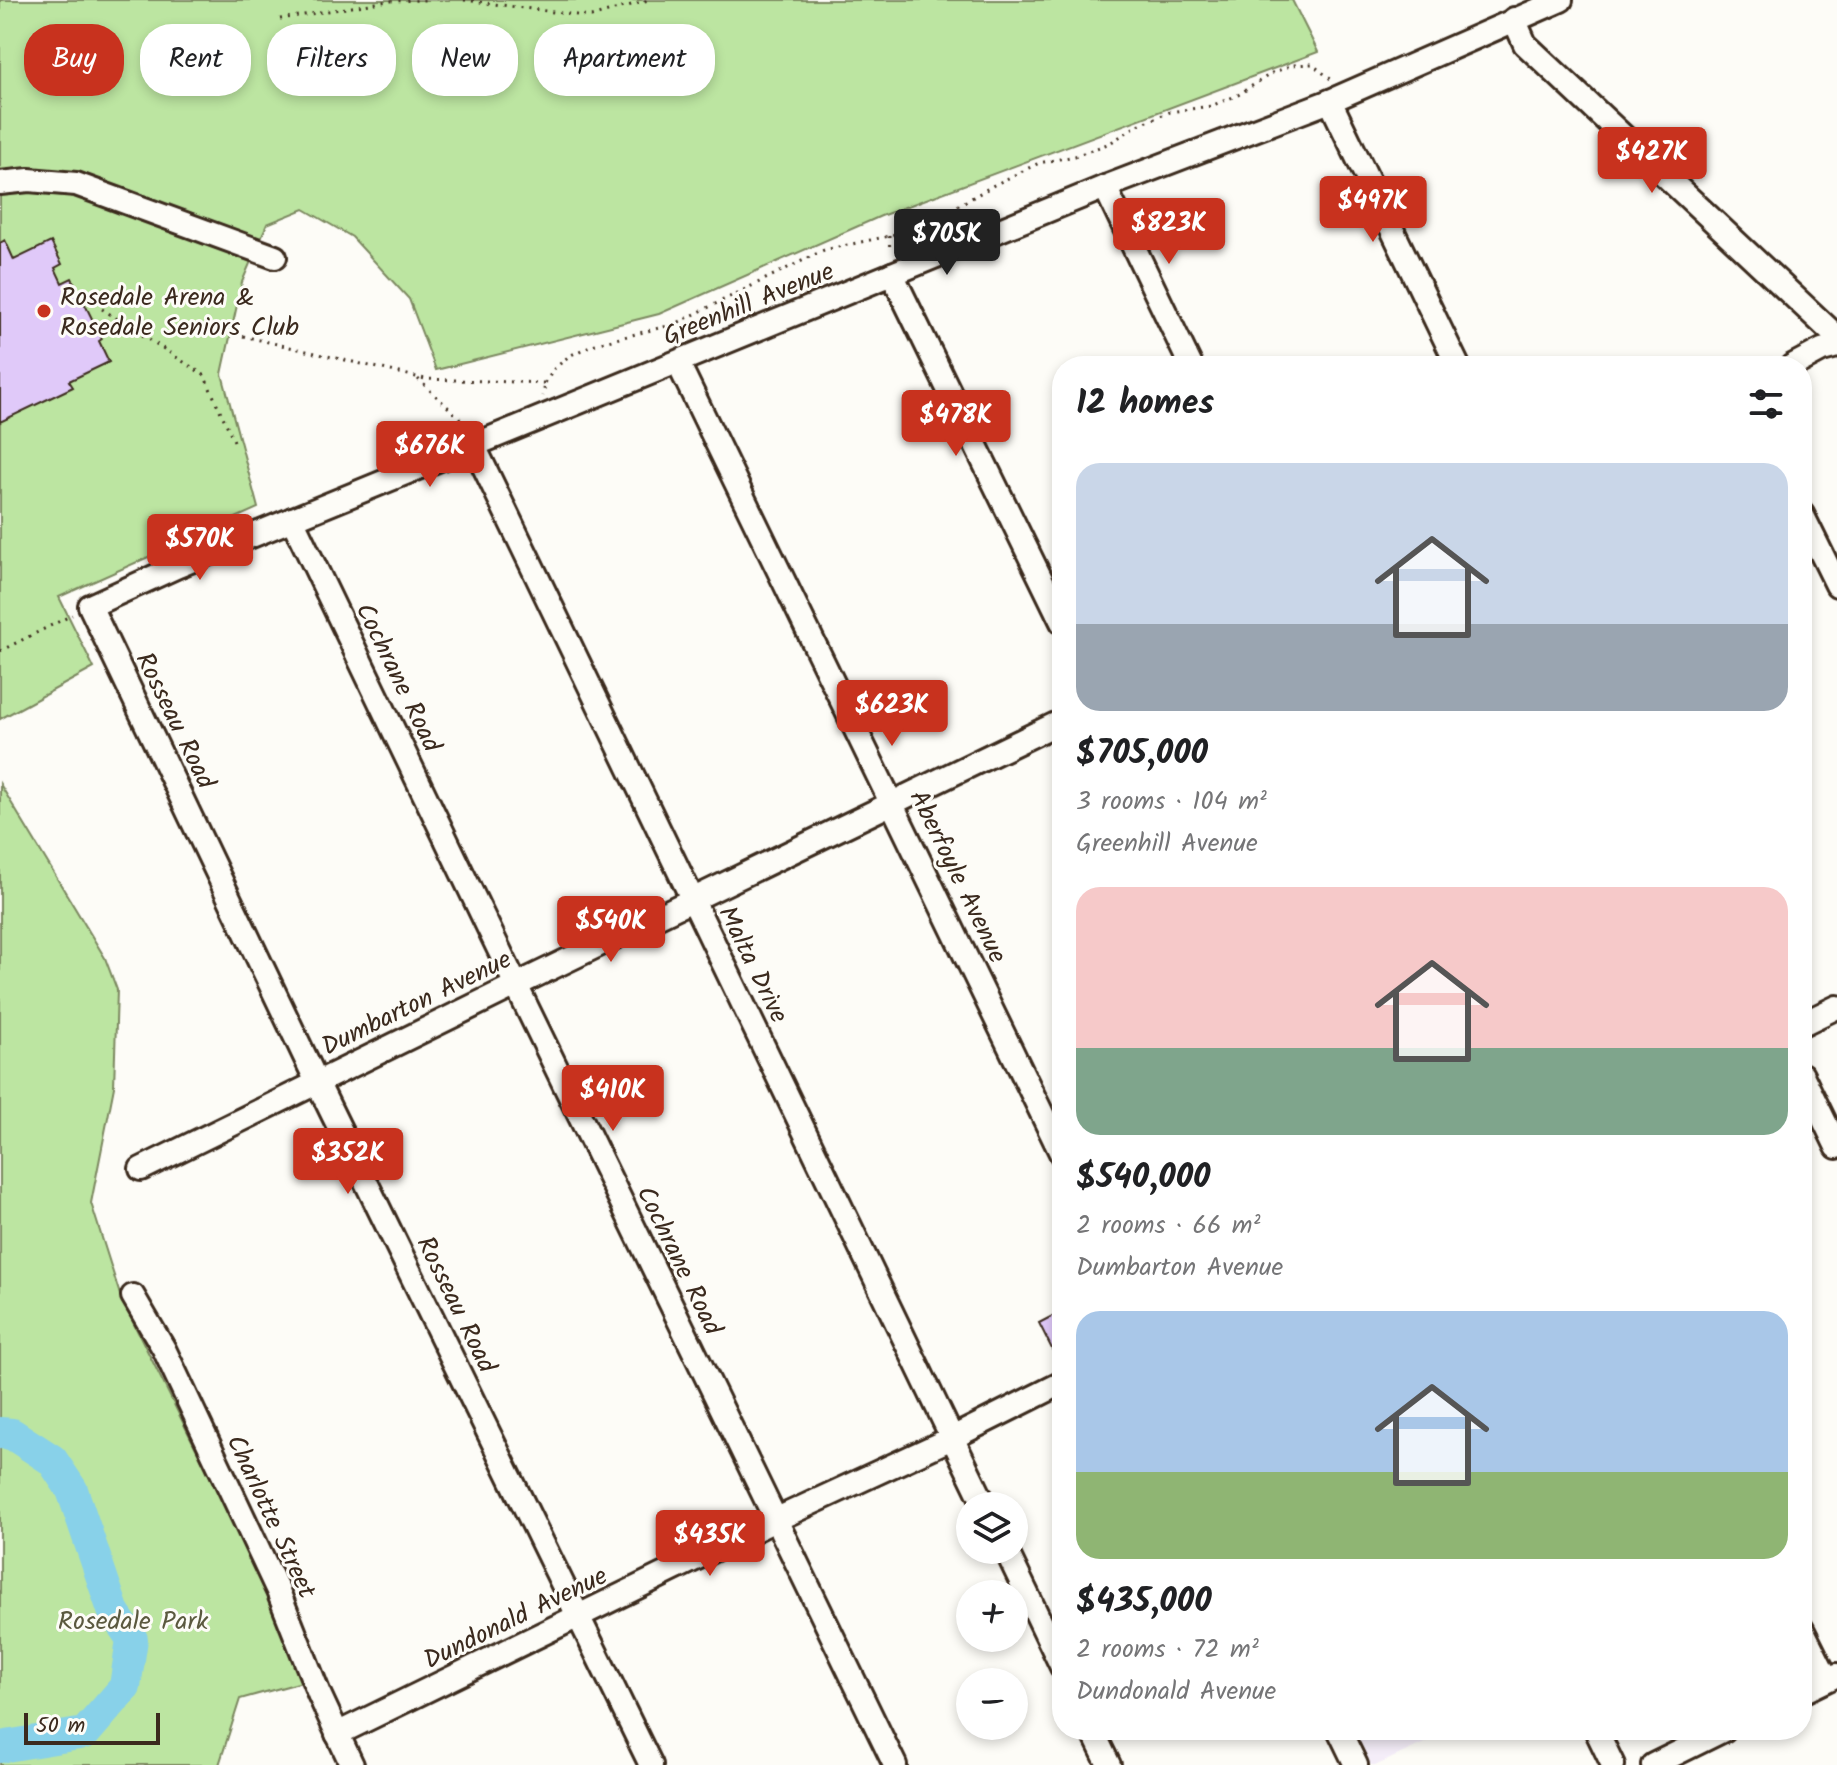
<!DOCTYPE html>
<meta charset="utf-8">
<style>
body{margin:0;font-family:Kalam,sans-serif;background:#f6f6f6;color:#202124;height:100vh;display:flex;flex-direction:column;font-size:30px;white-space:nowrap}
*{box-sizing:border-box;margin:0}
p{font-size:26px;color:#757577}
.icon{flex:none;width:44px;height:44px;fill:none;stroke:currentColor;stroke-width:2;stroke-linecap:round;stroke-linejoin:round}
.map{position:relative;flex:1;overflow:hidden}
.sheet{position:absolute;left:1052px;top:356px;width:760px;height:1384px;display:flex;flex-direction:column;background:#fff;border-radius:32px;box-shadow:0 4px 12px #0003}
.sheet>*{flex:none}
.hud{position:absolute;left:24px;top:24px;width:760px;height:72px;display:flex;gap:16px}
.tools{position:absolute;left:956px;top:1492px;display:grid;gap:16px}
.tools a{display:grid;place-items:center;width:72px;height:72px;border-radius:50%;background:#fff;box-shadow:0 4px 12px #0003;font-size:40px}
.scale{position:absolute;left:24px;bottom:20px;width:136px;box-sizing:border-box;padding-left:8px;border:4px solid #3b2a1e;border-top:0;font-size:22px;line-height:28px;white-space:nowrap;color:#3b2a1e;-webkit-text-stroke:6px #fdfcf7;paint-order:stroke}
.price{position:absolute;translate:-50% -68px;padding:0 18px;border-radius:8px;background:#c8321e;color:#fff;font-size:26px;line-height:52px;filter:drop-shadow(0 2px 4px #0008)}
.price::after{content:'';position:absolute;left:50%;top:48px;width:24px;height:18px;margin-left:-12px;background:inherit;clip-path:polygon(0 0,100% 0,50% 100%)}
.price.current{background:#222;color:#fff}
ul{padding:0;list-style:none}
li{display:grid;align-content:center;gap:16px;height:424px;padding:0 24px}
li span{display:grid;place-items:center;height:248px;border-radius:24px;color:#555}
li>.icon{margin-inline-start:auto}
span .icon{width:144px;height:144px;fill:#fffc;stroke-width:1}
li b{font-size:34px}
h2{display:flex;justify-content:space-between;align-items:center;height:96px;padding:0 24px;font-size:34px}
.pill{padding:0 28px;border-radius:32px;background:#fff;box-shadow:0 4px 12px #0003;font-size:28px;line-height:72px}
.pill.current{background:#c8321e;color:#fff}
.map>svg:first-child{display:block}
.built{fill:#f4edf8}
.green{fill:#bce5a1;stroke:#7c8860;stroke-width:2}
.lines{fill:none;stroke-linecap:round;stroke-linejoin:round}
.river{stroke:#88d1e9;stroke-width:32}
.building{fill:#e0c9f9;stroke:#3b2a1e;stroke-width:2}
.minor-casing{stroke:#3b2a1e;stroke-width:28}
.path{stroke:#3b2a1e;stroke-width:3;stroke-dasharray:2 6;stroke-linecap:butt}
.minor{stroke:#fdfcf7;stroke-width:22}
.poi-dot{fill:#c8321e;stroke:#fdfcf7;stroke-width:3}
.labels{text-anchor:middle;stroke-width:6;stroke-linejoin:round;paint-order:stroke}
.poi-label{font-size:26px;fill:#3b2a1e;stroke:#fdfcf7;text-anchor:start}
.street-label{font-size:26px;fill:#3b2a1e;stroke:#fdfcf7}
.park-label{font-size:26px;fill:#5b593f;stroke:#fdfcf7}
</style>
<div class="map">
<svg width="1837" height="1765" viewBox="0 0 1837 1765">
<rect width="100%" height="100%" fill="#fdfcf7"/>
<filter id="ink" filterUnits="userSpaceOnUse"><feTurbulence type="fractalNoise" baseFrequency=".0125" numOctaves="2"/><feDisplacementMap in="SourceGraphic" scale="16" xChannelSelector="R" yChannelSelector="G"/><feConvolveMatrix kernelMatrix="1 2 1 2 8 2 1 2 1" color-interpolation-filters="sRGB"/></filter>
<g filter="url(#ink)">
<!-- built -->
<polygon class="built" points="1355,1730 1452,1730 1377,1765 1371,1765"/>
<!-- green -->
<g class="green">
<polygon points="0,0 1292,0 1318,52 881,216 659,314 436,370 409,299 352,237 304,209 267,224 242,282 222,374 258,508 59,597 94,668 0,719"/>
<polygon points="0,784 105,958 117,990 114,1087 91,1203 121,1298 276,1609 302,1682 240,1699 219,1765 0,1765"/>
</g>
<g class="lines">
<!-- river -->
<polyline class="river" points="0,1433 12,1434 52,1460 72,1490 114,1613 132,1639 125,1687 85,1733 0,1747"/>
</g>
<!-- building -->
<g class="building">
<polygon points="5,240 14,260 51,242 62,264 55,268 62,283 72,278 102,339 99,341 109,362 69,381 73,387 0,422 0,243"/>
<polygon points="1062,1311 1062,1352 1055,1355 1039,1323"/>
</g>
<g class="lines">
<!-- minor casing -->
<g class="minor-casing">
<g id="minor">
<polyline points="1514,19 1525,44 1837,337"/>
<polyline points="1330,101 1458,366"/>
<polyline points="0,183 29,180 76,184 275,257"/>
<polyline points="1105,187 1191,366"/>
<polyline points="892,274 1062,622"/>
<polyline points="678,363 1062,1155"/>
<polyline points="1792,366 1822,350 1837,346"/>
<polyline points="474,446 985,1506"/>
<polyline points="1802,514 1837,585"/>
<polyline points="292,519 516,985 895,1765"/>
<polyline points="1802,1024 1837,1007"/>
<polyline points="1802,1075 1837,1147"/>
<polyline points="141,1169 516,985 1062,721"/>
<polyline points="133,1296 164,1349 278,1591 319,1694 352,1765"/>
<polyline points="1006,1550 1062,1667"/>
<polyline points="1802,1629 1827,1679"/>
<polyline points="1802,1692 1837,1675"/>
<polyline points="1092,1730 1109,1765"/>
<polyline points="1339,1730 1356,1765"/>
<polyline points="1596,1730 1613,1765"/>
<polyline points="337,1734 775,1520 952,1438 1062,1383"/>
<polyline points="651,1765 317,1082 90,606 178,566 1105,187 1330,101 1561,0"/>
<polyline points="1653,1765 1724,1730"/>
</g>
</g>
<!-- path -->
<g class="path">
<polyline points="464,0 591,17 648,0"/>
<polyline points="280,19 388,1 427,0"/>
<polyline points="889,236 890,252"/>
<polyline points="102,309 204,375 234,441"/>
<polyline points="243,336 425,379 545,383 543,396"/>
<polyline points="418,379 468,426"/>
<polyline points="545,383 554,369 569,356 592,345 675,324 824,250 889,236 928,223 994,185 1039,163 1075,156 1110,143 1138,125 1170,112 1211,106 1238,95 1272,73 1292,65 1312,64 1332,80"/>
<polyline points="0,651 72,615"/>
</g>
<!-- minor -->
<use href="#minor" class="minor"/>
</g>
</g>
<!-- markers -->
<circle class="poi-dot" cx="44" cy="311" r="8"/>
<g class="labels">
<!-- poi labels -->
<g class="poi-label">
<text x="60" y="305">Rosedale Arena &amp;<tspan x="60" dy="30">Rosedale Seniors Club</tspan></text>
</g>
<!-- street labels -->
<g class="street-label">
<text transform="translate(748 303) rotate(-22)" y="9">Greenhill Avenue</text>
<text transform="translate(399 677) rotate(64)" y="9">Cochrane Road</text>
<text transform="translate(176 720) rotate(64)" y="9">Rosseau Road</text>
<text transform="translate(959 876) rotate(64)" y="9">Aberfoyle Avenue</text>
<text transform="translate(754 964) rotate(64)" y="9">Malta Drive</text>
<text transform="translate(416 1002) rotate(-26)" y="9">Dumbarton Avenue</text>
<text transform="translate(680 1260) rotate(64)" y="9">Cochrane Road</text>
<text transform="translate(457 1304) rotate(64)" y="9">Rosseau Road</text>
<text transform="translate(272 1516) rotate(65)" y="9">Charlotte Street</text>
<text transform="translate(515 1617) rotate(-26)" y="9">Dundonald Avenue</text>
</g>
<!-- park labels -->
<g class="park-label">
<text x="133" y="1629">Rosedale Park</text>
</g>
</g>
</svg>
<div class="tools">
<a><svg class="icon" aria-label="layers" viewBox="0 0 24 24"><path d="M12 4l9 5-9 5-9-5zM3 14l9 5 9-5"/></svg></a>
<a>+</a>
<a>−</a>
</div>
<div class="scale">50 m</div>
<b class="price" style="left:1652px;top:195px">$427K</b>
<b class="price" style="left:1373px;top:244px">$497K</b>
<b class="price" style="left:1169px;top:266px">$823K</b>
<b class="price current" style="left:947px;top:277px">$705K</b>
<b class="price" style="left:956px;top:458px">$478K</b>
<b class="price" style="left:430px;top:489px">$676K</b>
<b class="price" style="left:200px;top:582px">$570K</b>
<b class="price" style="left:892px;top:748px">$623K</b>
<b class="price" style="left:611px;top:964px">$540K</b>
<b class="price" style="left:613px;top:1133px">$410K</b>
<b class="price" style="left:348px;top:1196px">$352K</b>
<b class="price" style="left:710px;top:1578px">$435K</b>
<div class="hud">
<a class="pill current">Buy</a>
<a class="pill">Rent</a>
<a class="pill">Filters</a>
<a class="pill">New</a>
<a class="pill">Apartment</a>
</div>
<section class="sheet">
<h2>12 homes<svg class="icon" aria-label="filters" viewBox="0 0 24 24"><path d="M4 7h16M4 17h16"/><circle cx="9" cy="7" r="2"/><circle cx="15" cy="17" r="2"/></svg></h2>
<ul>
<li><span style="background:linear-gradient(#c9d6e8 65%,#9aa5b1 0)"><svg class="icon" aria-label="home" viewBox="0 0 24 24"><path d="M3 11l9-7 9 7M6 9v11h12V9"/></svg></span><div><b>$705,000</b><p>3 rooms · 104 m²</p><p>Greenhill Avenue</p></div></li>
<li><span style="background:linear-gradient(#f6c9c9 65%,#7fa58c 0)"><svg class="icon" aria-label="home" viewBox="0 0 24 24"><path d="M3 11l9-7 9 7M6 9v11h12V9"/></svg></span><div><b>$540,000</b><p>2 rooms · 66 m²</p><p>Dumbarton Avenue</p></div></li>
<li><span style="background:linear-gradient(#a9c7e8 65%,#8fb573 0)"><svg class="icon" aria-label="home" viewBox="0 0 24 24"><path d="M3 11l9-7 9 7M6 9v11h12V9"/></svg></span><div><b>$435,000</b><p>2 rooms · 72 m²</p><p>Dundonald Avenue</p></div></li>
</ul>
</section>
</div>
